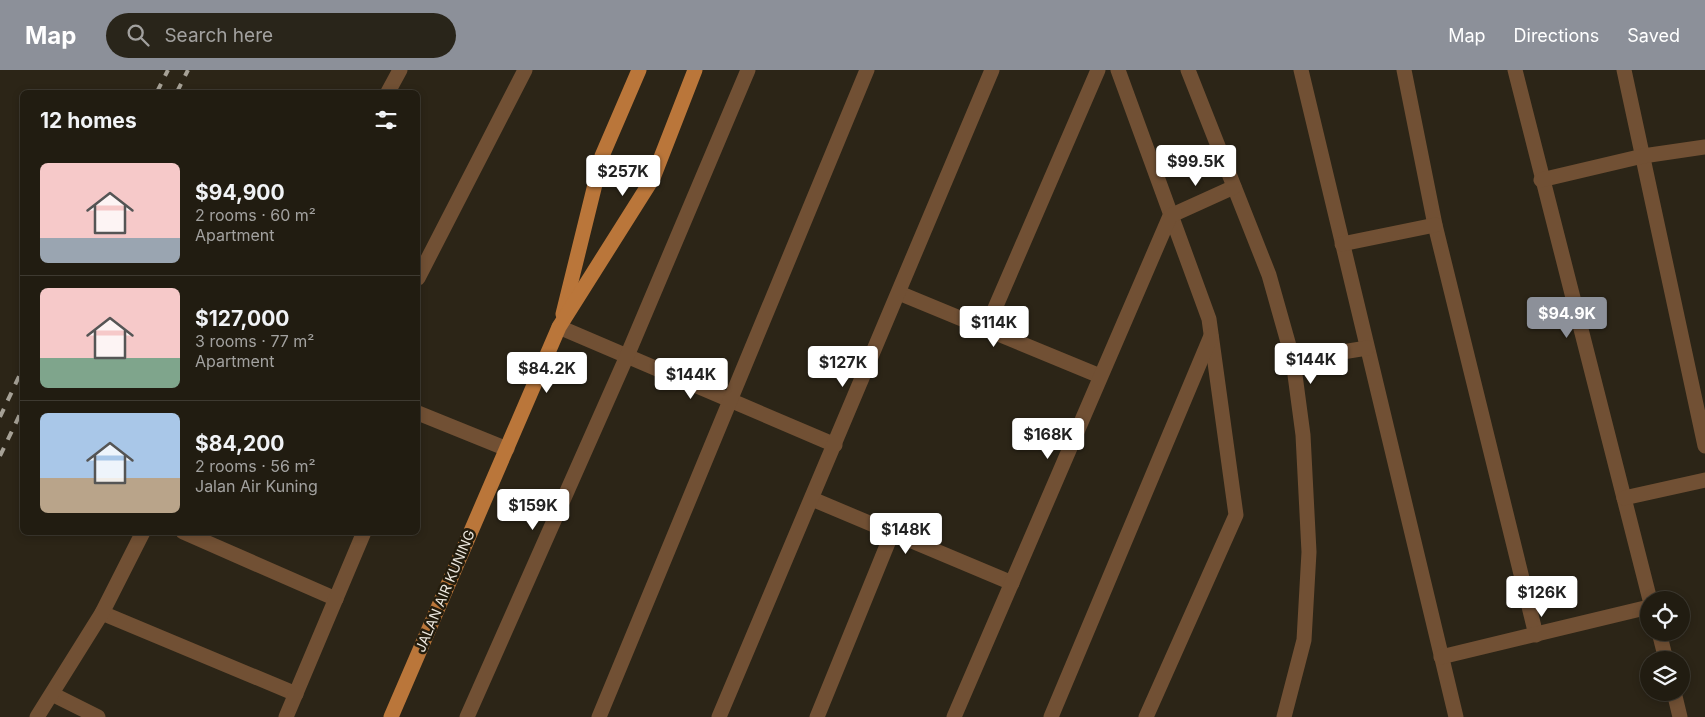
<!DOCTYPE html>
<meta charset="utf-8">
<style>
body{margin:0;font-family:Inter,sans-serif;background:#29251a;color:#f1f3f6;height:100vh;display:flex;flex-direction:column;font-size:19px;white-space:nowrap}
*{box-sizing:border-box;margin:0}
p{font-size:16px;color:#a2a19f}
.icon{flex:none;width:28px;height:28px;fill:none;stroke:currentColor;stroke-width:2;stroke-linecap:round;stroke-linejoin:round}
.map{position:relative;flex:1;overflow:hidden}
.details{position:absolute;left:20px;top:20px;width:400px;height:445px;display:flex;flex-direction:column;background:#211c11;border-radius:8px;box-shadow:0 2px 8px #0003,0 0 0 1px #3e3a31}
.details>*{flex:none}
.buttons{position:absolute;left:1640px;top:521px;display:grid;gap:10px}
.buttons a{display:grid;place-items:center;width:50px;height:50px;border-radius:50%;background:#211c11;box-shadow:0 2px 8px #0003,0 0 0 1px #3e3a31;font-size:25px}
.price{position:absolute;translate:-50% -42px;padding:0 11px;border-radius:5px;background:#fff;color:#222;font-size:16px;line-height:32px;filter:drop-shadow(0 1px 2px #0008)}
.price::after{content:'';position:absolute;left:50%;top:30px;width:15px;height:11px;margin-left:-8px;background:inherit;clip-path:polygon(0 0,100% 0,50% 100%)}
.price.active{background:#8c9099;color:#fff}
ul{padding:0;list-style:none}
li{display:flex;align-items:center;gap:15px;height:125px;padding:0 20px}
li+li{border-top:1px solid #3e3a31}
li span{display:grid;place-items:center;flex:none;width:140px;height:100px;border-radius:8px;color:#555}
li>.icon{margin-inline-start:auto}
span .icon{width:60px;height:60px;fill:#fffc;stroke-width:1}
li b{font-size:21px}
h2{display:flex;justify-content:space-between;align-items:center;height:60px;padding:0 20px;font-size:21px}
header{display:flex;align-items:center;gap:30px;box-sizing:border-box;height:70px;padding:0 25px;background:#8c9099;color:#fff}
header strong{font-size:24px}
nav{display:flex;gap:28px;margin-inline-start:auto;font-size:18px}
.search{width:350px;height:45px;background:#29251a;display:flex;align-items:center;gap:12px;box-sizing:border-box;padding:0 18px;border-radius:28px;color:#a2a19f;font-size:19px}
.map>svg:first-child{display:block}
.lines{fill:none;stroke-linecap:round;stroke-linejoin:round}
.minor{stroke:#715034;stroke-width:15}
.major{stroke:#ba763a;stroke-width:15}
.rail{stroke:#a6a196;stroke-width:4;stroke-dasharray:9 9;stroke-linecap:butt}
.labels{text-anchor:middle;stroke-width:5;stroke-linejoin:round;paint-order:stroke}
.street-label{font-size:14px;fill:#ede8df;stroke:#231c0d}
</style>
<header>
<strong>Map</strong>
<div class="search"><svg class="icon" aria-label="search" viewBox="0 0 24 24"><circle cx="10" cy="10" r="6"/><path d="M15 15l6 6"/></svg>Search here</div>
<nav><a>Map</a><a>Directions</a><a>Saved</a></nav>
</header>
<div class="map">
<svg width="1705" height="647" viewBox="0 0 1705 647">
<rect width="100%" height="100%" fill="#2c2517"/>
<g class="lines">
<!-- minor -->
<g class="minor">
<polyline points="1118,0 1209,249 1236,445 1146,647"/>
<polyline points="1188,0 1269,205 1293,290 1303,365 1309,482 1304,570 1284,647"/>
<polyline points="1301,0 1456,647"/>
<polyline points="1404,0 1435,155 1536,565"/>
<polyline points="1515,0 1650,530"/>
<polyline points="1624,0 1705,376"/>
<polyline points="388,22 400,0"/>
<polyline points="1541,110 1643,86 1705,77"/>
<polyline points="1342,174 1435,155"/>
<polyline points="418,208 525,0"/>
<polyline points="899,223 1100,306"/>
<polyline points="559,257 835,375"/>
<polyline points="986,259 1098,0"/>
<polyline points="1293,290 1367,278"/>
<polyline points="418,343 507,379"/>
<polyline points="1624,428 1705,410"/>
<polyline points="812,429 1012,513"/>
<polyline points="183,462 336,529"/>
<polyline points="102,543 296,624"/>
<polyline points="1659,562 1666,590"/>
<polyline points="1441,587 1649,537"/>
<polyline points="1674,622 1680,647"/>
<polyline points="52,624 98,647"/>
<polyline points="37,647 102,543 143,462"/>
<polyline points="286,647 364,462"/>
<polyline points="467,647 627,286 748,0"/>
<polyline points="599,647 867,0"/>
<polyline points="719,647 992,0"/>
<polyline points="817,647 892,463"/>
<polyline points="954,647 1170,146 1234,117"/>
<polyline points="1051,647 1211,266"/>
</g>
<!-- major -->
<g class="major">
<polyline points="563,244 602,86 639,0"/>
<polyline points="391,647 559,257 653,108 695,0"/>
</g>
<!-- rail -->
<g class="rail">
<polyline points="157,22 168,0"/>
<polyline points="177,22 188,0"/>
<polyline points="0,347 22,300"/>
<polyline points="0,386 22,340"/>
</g>
</g>
<g class="labels">
<!-- street labels -->
<g class="street-label">
<text transform="translate(445 521) rotate(-67)" y="5">JALAN AIR KUNING</text>
</g>
</g>
</svg>
<div class="buttons">
<a><svg class="icon" aria-label="locate" viewBox="0 0 24 24"><circle cx="12" cy="12" r="6"/><path d="M12 2v4M12 18v4M2 12h4M18 12h4"/></svg></a>
<a><svg class="icon" aria-label="layers" viewBox="0 0 24 24"><path d="M12 4l9 5-9 5-9-5zM3 14l9 5 9-5"/></svg></a>
</div>
<b class="price" style="left:1196px;top:117px">$99.5K</b>
<b class="price" style="left:623px;top:127px">$257K</b>
<b class="price active" style="left:1567px;top:269px">$94.9K</b>
<b class="price" style="left:994px;top:278px">$114K</b>
<b class="price" style="left:1311px;top:315px">$144K</b>
<b class="price" style="left:843px;top:318px">$127K</b>
<b class="price" style="left:547px;top:324px">$84.2K</b>
<b class="price" style="left:691px;top:330px">$144K</b>
<b class="price" style="left:1048px;top:390px">$168K</b>
<b class="price" style="left:533px;top:461px">$159K</b>
<b class="price" style="left:906px;top:485px">$148K</b>
<b class="price" style="left:1542px;top:548px">$126K</b>
<section class="details">
<h2>12 homes<svg class="icon" aria-label="filters" viewBox="0 0 24 24"><path d="M4 7h16M4 17h16"/><circle cx="9" cy="7" r="2"/><circle cx="15" cy="17" r="2"/></svg></h2>
<ul>
<li><span style="background:linear-gradient(#f6c9c9 75%,#9aa5b1 0)"><svg class="icon" aria-label="home" viewBox="0 0 24 24"><path d="M3 11l9-7 9 7M6 9v11h12V9"/></svg></span><div><b>$94,900</b><p>2 rooms · 60 m²</p><p>Apartment</p></div></li>
<li><span style="background:linear-gradient(#f6c9c9 70%,#7fa58c 0)"><svg class="icon" aria-label="home" viewBox="0 0 24 24"><path d="M3 11l9-7 9 7M6 9v11h12V9"/></svg></span><div><b>$127,000</b><p>3 rooms · 77 m²</p><p>Apartment</p></div></li>
<li><span style="background:linear-gradient(#a9c7e8 65%,#b9a48a 0)"><svg class="icon" aria-label="home" viewBox="0 0 24 24"><path d="M3 11l9-7 9 7M6 9v11h12V9"/></svg></span><div><b>$84,200</b><p>2 rooms · 56 m²</p><p>Jalan Air Kuning</p></div></li>
</ul>
</section>
</div>
